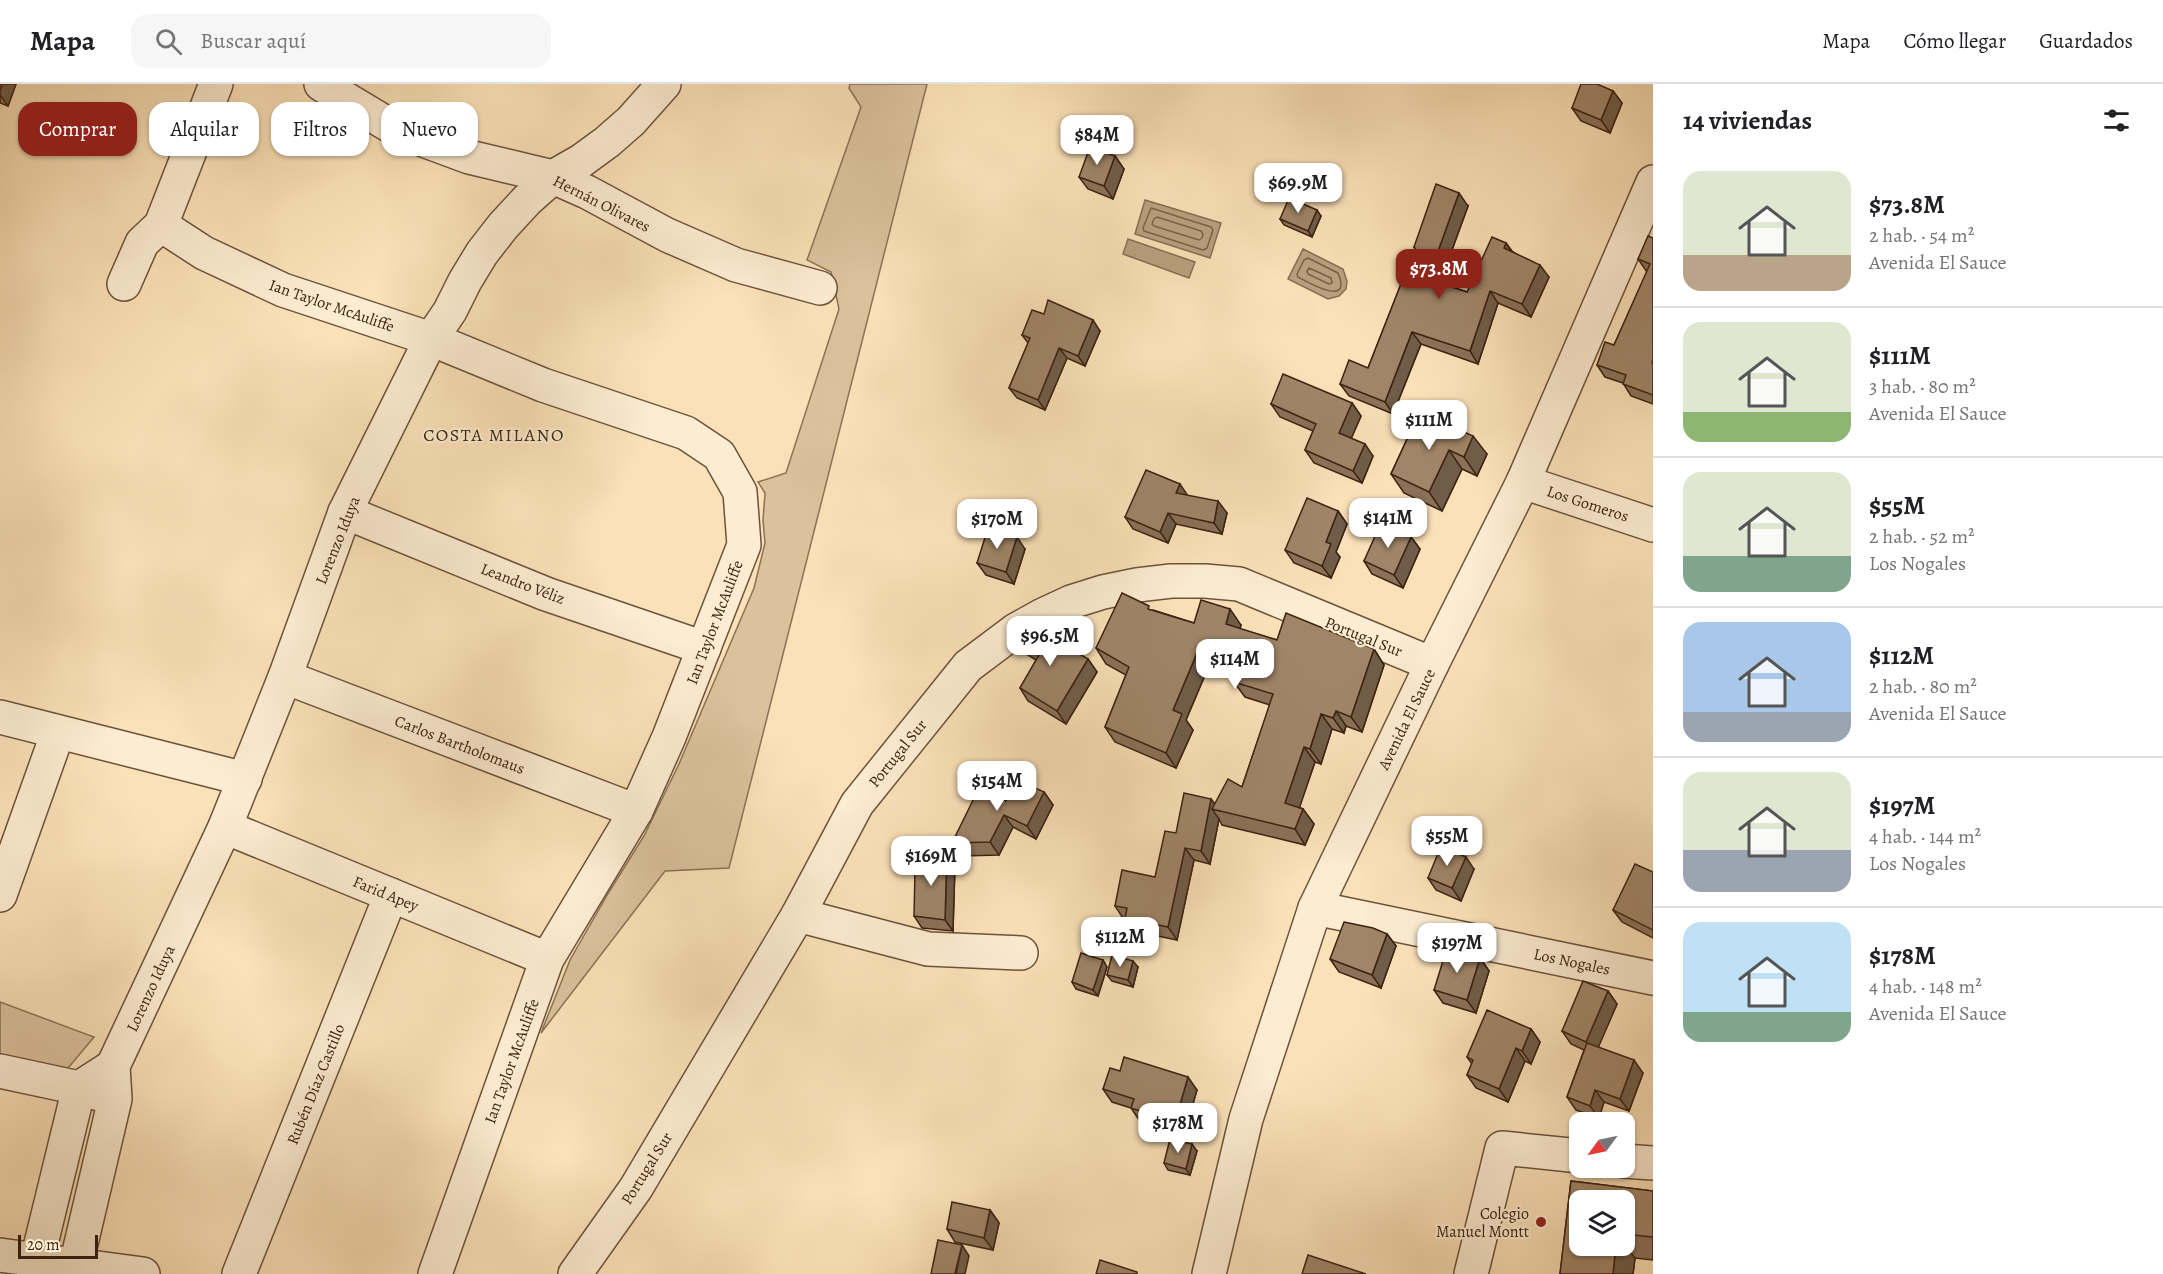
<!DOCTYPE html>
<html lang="es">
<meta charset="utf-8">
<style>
body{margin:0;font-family:Alegreya,serif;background:#f6f6f6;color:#202124;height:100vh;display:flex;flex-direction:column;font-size:22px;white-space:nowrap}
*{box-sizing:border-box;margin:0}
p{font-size:20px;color:#757577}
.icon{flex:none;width:33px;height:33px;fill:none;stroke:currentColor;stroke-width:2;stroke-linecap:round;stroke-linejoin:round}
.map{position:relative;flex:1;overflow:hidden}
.details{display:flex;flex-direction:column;background:#fff;width:510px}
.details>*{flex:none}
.hud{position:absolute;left:18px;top:18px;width:570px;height:54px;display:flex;gap:12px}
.needle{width:39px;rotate:237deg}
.tools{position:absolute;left:1569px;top:1028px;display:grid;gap:12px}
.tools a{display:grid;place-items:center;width:66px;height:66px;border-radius:12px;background:#fff;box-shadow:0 2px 4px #0004;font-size:30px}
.scale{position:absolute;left:18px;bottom:15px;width:80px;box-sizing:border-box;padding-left:6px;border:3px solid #3d2211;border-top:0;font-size:16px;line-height:21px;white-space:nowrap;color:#3d2211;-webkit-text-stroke:4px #fcecd1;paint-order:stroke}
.price{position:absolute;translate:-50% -51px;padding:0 14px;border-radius:12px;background:#fff;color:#222;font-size:20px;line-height:39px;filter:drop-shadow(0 2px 3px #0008)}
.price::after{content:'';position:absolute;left:50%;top:36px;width:18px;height:14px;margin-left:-9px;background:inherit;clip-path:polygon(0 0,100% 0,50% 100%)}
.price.current{background:#8f2418;color:#fff}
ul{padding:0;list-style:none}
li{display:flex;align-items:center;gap:18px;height:150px;padding:0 30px}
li+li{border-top:2px solid #e0e0e0}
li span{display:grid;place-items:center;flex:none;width:168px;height:120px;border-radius:18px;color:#555}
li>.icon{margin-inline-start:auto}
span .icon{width:72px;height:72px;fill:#fffc;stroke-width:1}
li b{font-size:26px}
h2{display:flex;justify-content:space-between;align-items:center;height:72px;padding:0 30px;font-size:26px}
.pill{padding:0 21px;border-radius:18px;background:#fff;box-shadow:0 2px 4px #0004;font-size:21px;line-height:54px}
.pill.current{background:#8f2418;color:#fff}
header{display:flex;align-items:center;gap:36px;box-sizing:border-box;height:84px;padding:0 30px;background:#fff;border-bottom:2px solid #e0e0e0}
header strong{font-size:28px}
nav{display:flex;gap:33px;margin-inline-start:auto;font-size:21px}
.search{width:420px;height:54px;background:#f6f6f6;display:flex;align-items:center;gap:15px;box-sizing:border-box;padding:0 21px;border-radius:18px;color:#757577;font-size:22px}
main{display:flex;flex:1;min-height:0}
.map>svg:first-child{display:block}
.green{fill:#dbc19c;stroke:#8c7256;stroke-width:1.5}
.water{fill:#baa07f;stroke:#886e53;stroke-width:1.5}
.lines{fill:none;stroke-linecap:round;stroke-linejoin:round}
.shore{stroke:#7c6148;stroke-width:1.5}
.minor-casing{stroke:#6c523b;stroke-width:36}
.minor{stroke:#fcecd1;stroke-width:33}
.wall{fill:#8a7259;stroke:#3d2211;stroke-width:1.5;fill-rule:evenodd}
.shaded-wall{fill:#705d49;stroke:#3d2211;stroke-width:1.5}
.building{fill:#a08568;stroke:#3d2211;stroke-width:1.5}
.poi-dot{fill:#8f2418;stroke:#fcecd1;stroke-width:2}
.labels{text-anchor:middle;stroke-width:4.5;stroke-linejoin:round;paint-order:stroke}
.street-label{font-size:16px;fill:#3d2211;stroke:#fcecd1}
.poi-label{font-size:16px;fill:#3d2211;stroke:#fcecd1;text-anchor:end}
.neighbourhood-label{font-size:18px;letter-spacing:1.5px;fill:#3d2211;stroke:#fcecd1}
</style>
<header>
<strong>Mapa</strong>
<div class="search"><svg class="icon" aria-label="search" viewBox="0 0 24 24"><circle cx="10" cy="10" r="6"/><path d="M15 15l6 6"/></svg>Buscar aquí</div>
<nav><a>Mapa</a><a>Cómo llegar</a><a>Guardados</a></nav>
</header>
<main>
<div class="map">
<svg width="1653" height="1190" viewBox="0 0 1653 1190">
<rect width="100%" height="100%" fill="#fbe1b8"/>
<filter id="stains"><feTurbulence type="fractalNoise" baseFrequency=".00333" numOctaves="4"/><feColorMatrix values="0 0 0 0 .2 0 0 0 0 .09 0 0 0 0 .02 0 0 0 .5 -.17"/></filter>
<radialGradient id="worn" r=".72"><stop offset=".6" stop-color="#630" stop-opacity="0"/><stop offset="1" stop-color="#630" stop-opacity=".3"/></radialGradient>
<!-- green -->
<g class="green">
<polygon points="850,0 927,0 729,784 665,787 541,949 570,876 609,808 644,752 679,680 754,504 765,459 763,436 765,409 758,398 786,389 839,225 831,188 807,176 861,23 849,4"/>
<polygon points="0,918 94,953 64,989 0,975"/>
</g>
<!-- water -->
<g class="water">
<polygon points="1145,116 1221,139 1210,174 1135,150"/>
<polygon points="1128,155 1195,178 1189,194 1123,170"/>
<polygon points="1303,165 1343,185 1347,197 1346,205 1339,212 1328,215 1288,195"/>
</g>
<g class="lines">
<!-- shore -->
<g class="shore">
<polygon points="1151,124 1211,143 1213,146 1207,164 1203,166 1144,147 1143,144"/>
<polygon points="1157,133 1201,147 1203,150 1202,154 1199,156 1154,142 1152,140 1154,135"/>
<path d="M1308 174 1338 189C1353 224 1309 199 1298 193L1297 190 1304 176Z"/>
<polygon points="1309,184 1331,194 1332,199 1329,200 1308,190 1307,187"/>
</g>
<!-- minor casing -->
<g class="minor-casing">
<g id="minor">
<polyline points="321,0 399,47 469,73 553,93 587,108 667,151 736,181 820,204"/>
<polyline points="161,141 204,169 283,206 431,255 543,301 686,349 719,371 740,408 744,461 669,653 636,727 547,875 435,1190"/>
<polyline points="124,200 142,159 161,141 216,0"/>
<polyline points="1523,398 1653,441"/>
<polyline points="345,428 546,510 704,564"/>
<polyline points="285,593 636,727"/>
<polyline points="0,633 245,695"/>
<polyline points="225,743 547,875"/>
<polyline points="0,811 58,648"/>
<polyline points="1315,824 1653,894"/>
<polyline points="798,831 928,865 1021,869"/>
<polyline points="0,987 79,1004 99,1010"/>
<polyline points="1624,1077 1653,1079"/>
<polyline points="0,1171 143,1190"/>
<polyline points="37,1176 79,1004 113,982"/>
<polyline points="76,1181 115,1015 113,982 225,743 285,593 345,428 431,255 450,227 465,197 482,169 503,142 527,116 553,93 581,77 607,58 631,37 664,0"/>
<polyline points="239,1190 391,811"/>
<polyline points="575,1190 636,1104 798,831 857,720 968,582 1016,546 1043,531 1071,518 1103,508 1137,501 1171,497 1205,497 1239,500 1432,580"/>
<polyline points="1209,1190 1246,1035 1315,824 1432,580 1523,398 1653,98"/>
<polyline points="1471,1190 1502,1064 1580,1072"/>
</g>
</g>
<!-- minor -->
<use href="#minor" class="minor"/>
</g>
<!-- wall -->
<g class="wall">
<polygon points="0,0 16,0 8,22 0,19"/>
<polygon points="1613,7 1622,19 1610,49 1581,37 1572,24"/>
<polygon points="1115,72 1124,85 1113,115 1088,105 1079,93"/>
<polygon points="1468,122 1440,199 1467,208 1506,159 1512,167 1549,193 1531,233 1498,219 1478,280 1421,260 1393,330 1349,312 1340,300 1368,284 1415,165 1414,163"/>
<polygon points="1321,132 1312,153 1284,141 1280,135"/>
<polygon points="1653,154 1653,320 1631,312 1623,299 1605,293 1597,281 1614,261 1647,188 1638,175"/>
<polygon points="1100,247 1085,282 1067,274 1045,326 1017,314 1009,304 1028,259 1022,251"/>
<polygon points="1352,319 1361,332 1351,354 1373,372 1362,399 1314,379 1305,366 1313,347 1280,333 1271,320"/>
<polygon points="1420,327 1487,370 1477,392 1462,385 1442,427 1404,409 1391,390"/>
<polygon points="1188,412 1227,429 1222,450 1176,440 1168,459 1133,445 1125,433"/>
<polygon points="1338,427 1347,440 1336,468 1340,473 1331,494 1294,479 1285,466"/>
<polygon points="1411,453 1420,465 1403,504 1372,490 1364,477"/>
<polygon points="1025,465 1014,500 986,491 977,479"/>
<polygon points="1153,526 1194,539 1241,541 1240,545 1277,556 1374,565 1384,581 1362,648 1346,642 1344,649 1332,645 1321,680 1315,678 1299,723 1303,725 1314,740 1305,761 1222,741 1219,735 1210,780 1194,776 1177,856 1134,847 1126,835 1123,834 1115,822 1155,793 1176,749 1211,715 1215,720 1242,703 1270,621 1245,613 1234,598 1236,592 1208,584 1186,636 1193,646 1176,684 1115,658 1105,643 1126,591 1106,580 1096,564"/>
<polygon points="1015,556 1088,575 1097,588 1066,640 1028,617 1020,604 1036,576 1023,568"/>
<polygon points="1044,708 1053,721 1036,755 1013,743 999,771 961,772 952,759 1006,717"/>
<polygon points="947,768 955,780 953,847 922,844 914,832"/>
<polygon points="1474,785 1461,817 1436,806 1428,794"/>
<polygon points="1653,788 1653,854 1622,838 1613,826"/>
<polygon points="1387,850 1396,862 1381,904 1339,888 1330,875"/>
<polygon points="1480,874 1489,887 1476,929 1443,919 1434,906"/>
<polygon points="1103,876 1107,883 1098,912 1076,905 1072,898"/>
<polygon points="1138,883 1133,903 1112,897 1107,891"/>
<polygon points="1608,907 1617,920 1598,963 1643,989 1629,1027 1604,1018 1599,1034 1576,1026 1567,1013 1584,966 1571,960 1562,947"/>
<polygon points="1531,945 1540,958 1531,980 1525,977 1508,1018 1476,1004 1467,991 1472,980 1467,973"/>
<polygon points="1120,987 1197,1006 1184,1050 1140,1037 1131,1024 1112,1018 1103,1005"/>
<polygon points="1197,1067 1190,1091 1168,1086 1164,1079"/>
<path d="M1571 1097 1653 1107V1176L1635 1174 1633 1190H1560ZM1580 1116H1624V1161H1580Z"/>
<polygon points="990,1126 999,1139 993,1166 955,1158 947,1145"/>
</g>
<!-- shaded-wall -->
<g class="shaded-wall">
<polygon points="3,0 16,0 8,22 0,11 0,7"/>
<polygon points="1613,7 1622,19 1610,49 1601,36"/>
<polygon points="1115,72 1124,85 1113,115 1104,102"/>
<polygon points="1459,109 1468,122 1437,207 1428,195"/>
<polygon points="1317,126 1321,132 1312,153 1308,147"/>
<polygon points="1506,159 1514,171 1504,164"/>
<polygon points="1540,181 1549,193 1531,233 1522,220"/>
<polygon points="1490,207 1498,219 1478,280 1470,267"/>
<polygon points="1093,236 1100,247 1085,282 1078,272"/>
<polygon points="1412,248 1421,260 1393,330 1385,318"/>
<polygon points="1059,264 1067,274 1045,326 1038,316"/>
<polygon points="1352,319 1361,332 1348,362 1339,349"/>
<polygon points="1473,352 1487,370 1477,392 1464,373"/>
<polygon points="1365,360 1373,372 1362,399 1353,387"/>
<polygon points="1449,366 1462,385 1442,427 1429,408"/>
<polygon points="1180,400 1188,412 1176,409"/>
<polygon points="1218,417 1227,429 1222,450 1214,439"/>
<polygon points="1338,427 1347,440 1336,468 1340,473 1331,494 1322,482 1326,458"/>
<polygon points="1168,429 1176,440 1168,459 1160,448"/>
<polygon points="1017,453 1025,465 1014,500 1006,488"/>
<polygon points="1411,453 1420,465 1403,504 1394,491"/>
<polygon points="1230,525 1241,541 1236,555 1226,540"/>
<polygon points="1374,565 1384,581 1362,648 1351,633"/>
<polygon points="1197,569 1208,584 1186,636 1193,646 1176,684 1166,669 1173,626"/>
<polygon points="1088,575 1097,588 1066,640 1057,627"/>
<polygon points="1336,627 1346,642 1344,649 1333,634"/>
<polygon points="1321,630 1332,645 1321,680 1310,665"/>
<polygon points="1304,663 1315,678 1296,734 1285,719"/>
<polygon points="1044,708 1053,721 1036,755 1027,742"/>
<polygon points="1211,715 1220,727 1212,725 1219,735 1210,780 1201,767"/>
<polygon points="1303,725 1314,740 1305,761 1295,745"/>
<polygon points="1004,731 1013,743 999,771 990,758"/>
<polygon points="1185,764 1194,776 1177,856 1168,843"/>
<polygon points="947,768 955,780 953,847 945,836"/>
<polygon points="1466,773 1474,785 1461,817 1452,804"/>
<polygon points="1387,850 1396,862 1381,904 1372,891"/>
<polygon points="1480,874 1489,887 1476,929 1467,916"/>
<polygon points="1103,876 1107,883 1098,912 1093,906"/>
<polygon points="1133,877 1138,883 1133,903 1128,896"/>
<polygon points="1608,907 1617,920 1595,971 1586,958"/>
<polygon points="1531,945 1540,958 1531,980 1522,967"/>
<polygon points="1516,964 1525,977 1508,1018 1499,1005"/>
<polygon points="1634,976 1643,989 1629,1027 1620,1015"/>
<polygon points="1188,993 1197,1006 1184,1050 1175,1038"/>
<polygon points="1595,1006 1604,1018 1599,1034 1590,1022"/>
<polygon points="1192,1060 1197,1067 1190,1091 1186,1085"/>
<polygon points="990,1126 999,1139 993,1166 984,1154"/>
<polygon points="1624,1160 1635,1174 1633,1190 1613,1190 1616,1161 1624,1161"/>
<polygon points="962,1161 969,1172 965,1190 956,1190"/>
</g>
<!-- building -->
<g class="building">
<polygon points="1581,0 1597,0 1613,7 1601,36 1572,24"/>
<polygon points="1090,63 1115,72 1104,102 1079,93"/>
<polygon points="1436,100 1459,109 1428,195 1467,208 1492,153 1506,159 1504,164 1540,181 1522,220 1490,207 1470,267 1412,248 1385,318 1340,300 1349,276 1368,284 1415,164 1414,163"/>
<polygon points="1289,114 1317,126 1308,147 1280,135"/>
<polygon points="1648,152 1653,154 1653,275 1652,279 1653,279 1653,311 1623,300 1626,291 1597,281 1605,258 1614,261 1650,180 1638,175"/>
<polygon points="1048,216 1093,236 1078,272 1059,264 1038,316 1009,304 1030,254 1022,251 1032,226 1044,230"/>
<polygon points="1283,290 1352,319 1339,349 1365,360 1353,387 1305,366 1316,340 1271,320"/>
<polygon points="1420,327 1473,352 1464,373 1449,366 1429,408 1391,390"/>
<polygon points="1146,386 1180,400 1176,409 1218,417 1214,439 1168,429 1160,448 1125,433"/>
<polygon points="1307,414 1338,427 1326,458 1331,460 1322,482 1285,466"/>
<polygon points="1381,439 1411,453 1394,491 1364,477"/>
<polygon points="988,444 1017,453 1006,488 977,479"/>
<polygon points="1122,509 1149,522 1148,525 1194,539 1201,516 1230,525 1226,540 1277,556 1286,529 1374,565 1351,633 1336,627 1333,634 1321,630 1310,665 1304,663 1285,719 1303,725 1295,745 1212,725 1228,695 1242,703 1273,610 1234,598 1239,581 1197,569 1173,626 1182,630 1166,669 1105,643 1129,583 1096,564"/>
<polygon points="1032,541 1088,575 1057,627 1020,604 1039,571 1015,556 1020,548"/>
<polygon points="1017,695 1044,708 1027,742 1004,731 990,758 952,759 979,704 1006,717"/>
<polygon points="1184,709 1211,715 1201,767 1185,764 1168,843 1125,834 1127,824 1115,822 1122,786 1155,793 1165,747 1176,749"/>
<polygon points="1441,762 1466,773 1452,804 1428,794"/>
<polygon points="925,768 947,768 945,836 914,832 915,785 924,785"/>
<polygon points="1635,780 1653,788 1653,846 1613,826"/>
<polygon points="1344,838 1373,844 1387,850 1372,891 1330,875"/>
<polygon points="1447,864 1480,874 1467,916 1434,906"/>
<polygon points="1081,869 1103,876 1093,906 1072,898"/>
<polygon points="1112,871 1133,877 1128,896 1107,891"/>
<polygon points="1583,897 1608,907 1586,958 1562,947"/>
<polygon points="1487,926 1531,945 1522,967 1516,964 1499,1005 1467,991 1473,976 1467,973"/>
<polygon points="1587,959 1634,976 1620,1015 1595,1006 1590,1022 1567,1013"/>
<polygon points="1124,973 1188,993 1175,1038 1131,1024 1134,1015 1103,1005 1110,984 1120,987"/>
<polygon points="1170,1055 1192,1060 1186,1085 1164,1079"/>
<polygon points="1571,1097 1653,1107 1653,1153 1624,1150 1624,1116 1580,1116 1580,1161 1616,1161 1613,1190 1560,1190"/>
<polygon points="952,1118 990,1126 984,1154 947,1145"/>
<polygon points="938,1156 962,1161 955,1189 958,1190 931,1190"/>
<polygon points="1308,1171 1366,1190 1302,1190"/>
<polygon points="1100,1176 1137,1188 1137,1190 1096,1190"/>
</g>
<!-- markers -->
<circle class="poi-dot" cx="1541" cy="1138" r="6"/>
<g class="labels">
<!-- street labels -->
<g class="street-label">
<text transform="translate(602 119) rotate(27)" y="6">Hernán Olivares</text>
<text transform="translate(332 221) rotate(19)" y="6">Ian Taylor McAuliffe</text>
<text transform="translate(1588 419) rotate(18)" y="6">Los Gomeros</text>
<text transform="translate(337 456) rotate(-68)" y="6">Lorenzo Iduya</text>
<text transform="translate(523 499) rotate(21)" y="6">Leandro Véliz</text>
<text transform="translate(714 538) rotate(-69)" y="6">Ian Taylor McAuliffe</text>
<text transform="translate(1364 552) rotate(22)" y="6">Portugal Sur</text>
<text transform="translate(1406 635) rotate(-64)" y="6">Avenida El Sauce</text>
<text transform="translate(460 660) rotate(21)" y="6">Carlos Bartholomaus</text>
<text transform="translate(897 669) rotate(-51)" y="6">Portugal Sur</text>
<text transform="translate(386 809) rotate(22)" y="6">Farid Apey</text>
<text transform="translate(1572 877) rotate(12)" y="6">Los Nogales</text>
<text transform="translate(150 904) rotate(-65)" y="6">Lorenzo Iduya</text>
<text transform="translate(511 977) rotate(-70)" y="6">Ian Taylor McAuliffe</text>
<text transform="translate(315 1000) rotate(-68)" y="6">Rubén Díaz Castillo</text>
<text transform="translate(646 1084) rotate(-58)" y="6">Portugal Sur</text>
</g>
<!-- poi labels -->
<g class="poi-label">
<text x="1529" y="1135">Colegio<tspan x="1529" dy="18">Manuel Montt</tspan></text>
</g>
<!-- neighbourhood labels -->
<g class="neighbourhood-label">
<text x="494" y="357">COSTA MILANO</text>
</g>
</g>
<rect width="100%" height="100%" filter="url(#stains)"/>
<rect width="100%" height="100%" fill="url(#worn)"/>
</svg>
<div class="tools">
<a><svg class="needle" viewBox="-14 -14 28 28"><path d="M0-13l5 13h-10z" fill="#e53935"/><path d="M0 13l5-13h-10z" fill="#757577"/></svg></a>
<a><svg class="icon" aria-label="layers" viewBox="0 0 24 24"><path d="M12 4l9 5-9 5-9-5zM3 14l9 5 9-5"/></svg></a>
</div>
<div class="scale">20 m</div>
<b class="price" style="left:1097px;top:82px">$84M</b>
<b class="price" style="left:1298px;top:130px">$69.9M</b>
<b class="price current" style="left:1439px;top:216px">$73.8M</b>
<b class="price" style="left:1429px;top:367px">$111M</b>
<b class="price" style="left:1388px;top:465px">$141M</b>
<b class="price" style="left:997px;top:466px">$170M</b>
<b class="price" style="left:1050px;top:583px">$96.5M</b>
<b class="price" style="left:1235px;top:606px">$114M</b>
<b class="price" style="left:997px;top:728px">$154M</b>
<b class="price" style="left:1447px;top:783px">$55M</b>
<b class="price" style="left:931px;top:803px">$169M</b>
<b class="price" style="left:1120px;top:884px">$112M</b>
<b class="price" style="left:1457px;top:890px">$197M</b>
<b class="price" style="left:1178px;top:1070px">$178M</b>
<div class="hud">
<a class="pill current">Comprar</a>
<a class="pill">Alquilar</a>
<a class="pill">Filtros</a>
<a class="pill">Nuevo</a>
</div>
</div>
<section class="details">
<h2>14 viviendas<svg class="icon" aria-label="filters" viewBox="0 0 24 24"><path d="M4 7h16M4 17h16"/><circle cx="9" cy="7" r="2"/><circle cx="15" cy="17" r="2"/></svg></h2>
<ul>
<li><span style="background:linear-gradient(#dfe7d0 70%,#b9a48a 0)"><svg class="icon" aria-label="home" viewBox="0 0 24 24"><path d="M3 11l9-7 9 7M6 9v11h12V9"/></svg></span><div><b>$73.8M</b><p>2 hab. · 54 m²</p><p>Avenida El Sauce</p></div></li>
<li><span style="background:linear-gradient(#dfe7d0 75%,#8fb573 0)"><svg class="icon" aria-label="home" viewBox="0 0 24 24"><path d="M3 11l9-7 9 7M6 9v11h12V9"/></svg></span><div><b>$111M</b><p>3 hab. · 80 m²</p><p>Avenida El Sauce</p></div></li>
<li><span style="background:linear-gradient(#dfe7d0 70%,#7fa58c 0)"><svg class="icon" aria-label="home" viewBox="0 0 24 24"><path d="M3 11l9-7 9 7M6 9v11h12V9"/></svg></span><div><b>$55M</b><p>2 hab. · 52 m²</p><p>Los Nogales</p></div></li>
<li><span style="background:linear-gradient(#a9c7e8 75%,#9aa5b1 0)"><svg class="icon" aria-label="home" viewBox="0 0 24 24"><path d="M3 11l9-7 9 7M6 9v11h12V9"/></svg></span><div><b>$112M</b><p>2 hab. · 80 m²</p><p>Avenida El Sauce</p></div></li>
<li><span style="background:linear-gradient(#dfe7d0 65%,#9aa5b1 0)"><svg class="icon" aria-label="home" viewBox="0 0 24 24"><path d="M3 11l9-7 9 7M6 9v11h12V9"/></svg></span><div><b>$197M</b><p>4 hab. · 144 m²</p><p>Los Nogales</p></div></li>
<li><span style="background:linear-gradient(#bfe0f5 75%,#7fa58c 0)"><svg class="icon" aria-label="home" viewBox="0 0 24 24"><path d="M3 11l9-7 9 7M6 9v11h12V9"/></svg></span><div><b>$178M</b><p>4 hab. · 148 m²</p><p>Avenida El Sauce</p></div></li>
</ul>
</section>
</main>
